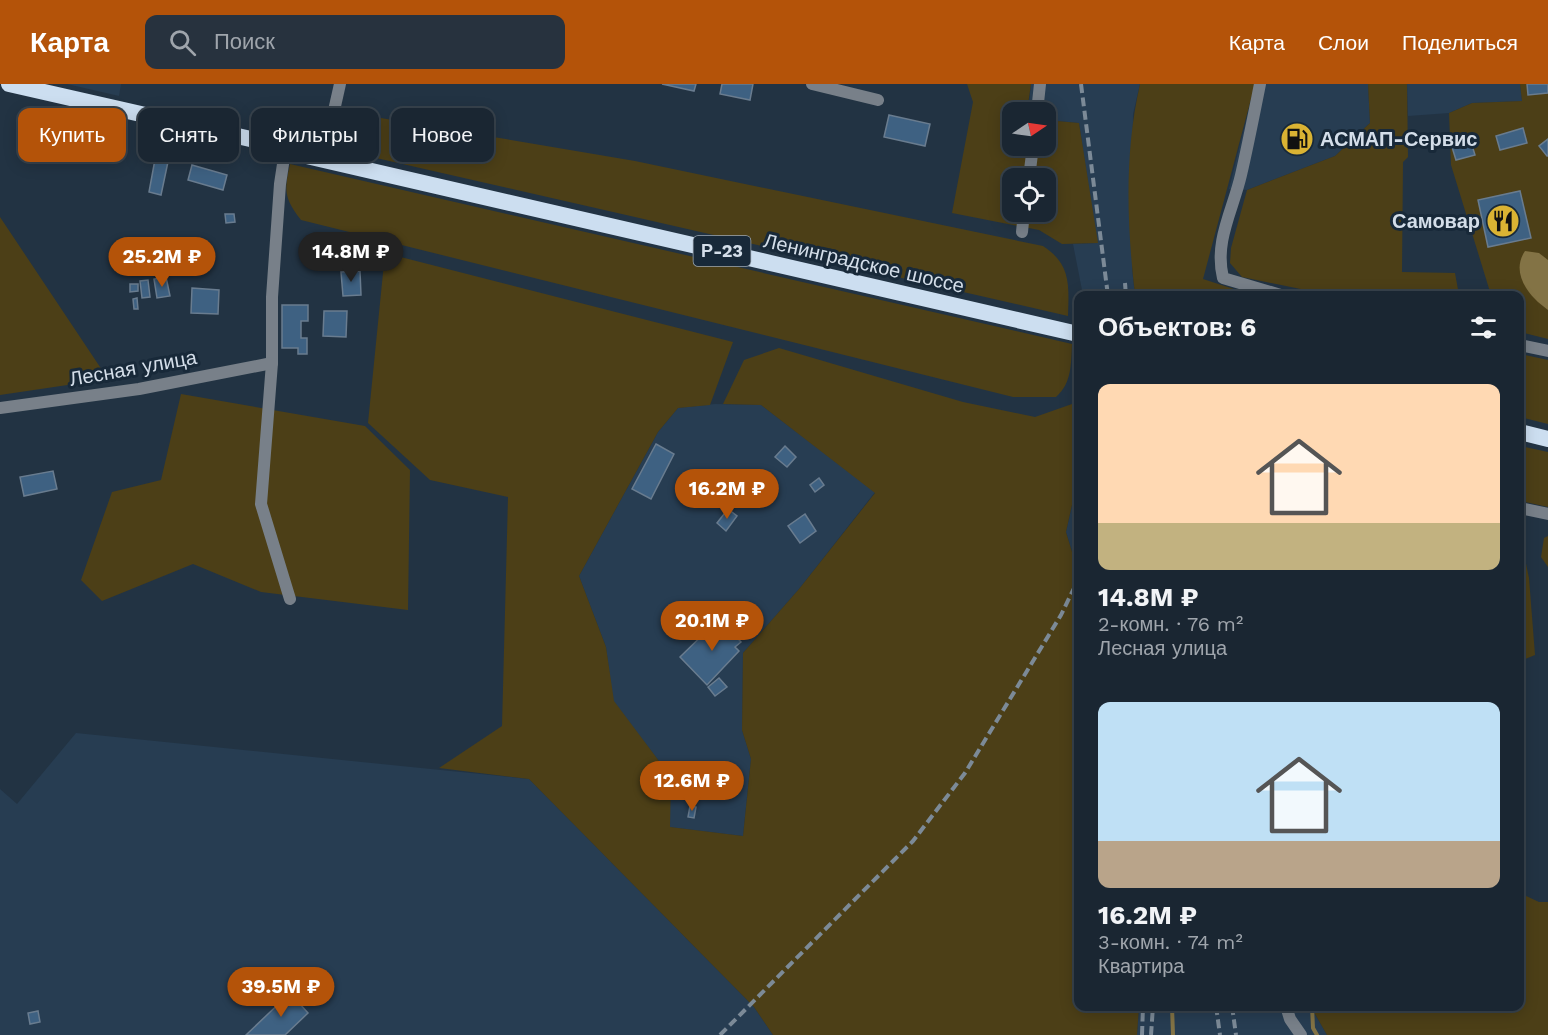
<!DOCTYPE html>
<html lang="ru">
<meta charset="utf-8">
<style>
body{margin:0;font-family:"Work Sans",sans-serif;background:#27323e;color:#f1f3f6;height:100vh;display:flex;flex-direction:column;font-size:22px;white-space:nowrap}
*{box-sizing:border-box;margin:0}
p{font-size:20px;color:#9fa5ac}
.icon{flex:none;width:33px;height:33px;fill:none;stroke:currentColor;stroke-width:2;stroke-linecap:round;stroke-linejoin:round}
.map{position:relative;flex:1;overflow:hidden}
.drawer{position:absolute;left:1074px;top:207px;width:450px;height:720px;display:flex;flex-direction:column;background:#1a2632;border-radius:12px;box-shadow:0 3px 15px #0003,0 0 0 2px #38434d}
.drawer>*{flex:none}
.hud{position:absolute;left:18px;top:24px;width:570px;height:54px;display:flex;gap:12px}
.needle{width:39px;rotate:77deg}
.tools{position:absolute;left:1002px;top:18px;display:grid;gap:12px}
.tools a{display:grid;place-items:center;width:54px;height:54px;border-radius:12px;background:#1a2632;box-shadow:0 3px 15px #0003,0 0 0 2px #38434d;font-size:30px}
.price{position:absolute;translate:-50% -51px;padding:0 14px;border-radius:21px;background:#b45309;color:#fff;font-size:20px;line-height:39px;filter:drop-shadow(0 2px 3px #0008)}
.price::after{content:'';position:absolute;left:50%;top:36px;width:18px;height:14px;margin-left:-9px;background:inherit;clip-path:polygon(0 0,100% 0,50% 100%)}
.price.current{background:#222;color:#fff}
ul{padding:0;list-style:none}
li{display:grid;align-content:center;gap:12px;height:318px;padding:0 24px}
li span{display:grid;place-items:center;height:186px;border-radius:12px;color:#555}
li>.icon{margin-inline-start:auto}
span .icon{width:108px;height:108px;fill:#fffc;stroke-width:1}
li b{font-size:26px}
h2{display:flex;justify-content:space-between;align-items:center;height:72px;padding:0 24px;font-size:26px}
.tag{padding:0 21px;border-radius:12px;background:#1a2632;box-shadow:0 3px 15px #0003,0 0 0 2px #38434d;font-size:21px;line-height:54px}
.tag.current{background:#b45309;color:#fff}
header{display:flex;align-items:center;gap:36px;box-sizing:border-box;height:84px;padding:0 30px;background:#b45309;color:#fff}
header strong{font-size:28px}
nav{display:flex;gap:33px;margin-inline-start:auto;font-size:21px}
.search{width:420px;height:54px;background:#27323e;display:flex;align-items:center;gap:15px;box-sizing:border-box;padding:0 21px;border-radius:12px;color:#9fa5ac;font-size:22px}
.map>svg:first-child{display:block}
.built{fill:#273d52}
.green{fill:#4c3f17;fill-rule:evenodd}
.water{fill:#837345}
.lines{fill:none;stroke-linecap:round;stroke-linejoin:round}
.stream{stroke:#837345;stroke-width:4}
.building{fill:#3e6182;stroke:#697c8f;stroke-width:1.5}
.minor{stroke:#788089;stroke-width:12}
.trunk{stroke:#ccdef0;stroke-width:16}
.rail{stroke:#7c8a97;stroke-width:4;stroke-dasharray:9 4.5;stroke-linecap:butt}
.labels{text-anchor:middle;stroke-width:6;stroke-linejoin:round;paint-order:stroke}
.shield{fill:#182939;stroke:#9ca8b4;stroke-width:1.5}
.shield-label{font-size:18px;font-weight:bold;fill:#d4dee9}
.poi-label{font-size:20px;font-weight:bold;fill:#d4dee9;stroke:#182939;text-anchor:start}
.street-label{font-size:20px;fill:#d4dee9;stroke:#182939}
</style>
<header>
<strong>Карта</strong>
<div class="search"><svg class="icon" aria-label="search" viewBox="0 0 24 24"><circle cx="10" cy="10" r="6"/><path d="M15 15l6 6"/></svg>Поиск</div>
<nav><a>Карта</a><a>Слои</a><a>Поделиться</a></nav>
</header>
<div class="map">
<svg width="1548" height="951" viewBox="0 0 1548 951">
<rect width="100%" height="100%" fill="#223343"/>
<!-- built -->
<g class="built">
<polygon points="67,0 121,0 119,12"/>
<polygon points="1031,0 1140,0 1133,30 1132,185 1135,211 1083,211 1073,160 1097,159 1079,39 1046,36 1046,28 1028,28"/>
<polygon points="1255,0 1368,0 1370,39 1335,72 1247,106 1229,105"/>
<polygon points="1407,0 1520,0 1522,17 1472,19 1449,29 1408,32"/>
<polygon points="715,320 761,321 875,408 799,505 743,569 742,646 751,675 743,752 669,743 671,693 613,617 606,563 579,492 658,348 678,324"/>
<polygon points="1078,406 1078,476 1073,471 1066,448 1072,421"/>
<polygon points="76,649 529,695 754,923 773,951 0,951 0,705 17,720"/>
<polygon points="1139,922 1311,923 1327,951 1137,951"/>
</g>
<!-- green -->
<g class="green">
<path d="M967 0H1031L1027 28H1012V62H1046V36L1079 39 1098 159 1062 160 1039 146 952 129 973 18ZM1012 94H1046V128H1012Z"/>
<path d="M1140 0H1255L1203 195 1252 211H1135C1127 141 1124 70 1140 0Z"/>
<polygon points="1368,0 1407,0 1408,73 1403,78 1402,188 1455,189 1459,211 1330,211 1242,193 1230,179 1231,164 1247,106 1335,72 1370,39"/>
<polygon points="1520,0 1548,0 1548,255 1520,248 1520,212 1491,211 1451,81 1449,29 1472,19 1522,17"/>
<path d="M363 31 635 77 1043 162C1071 180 1069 201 1068 232L328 63 323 54C329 36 346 35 363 31Z"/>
<path d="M290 80 1072 260C1071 280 1072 299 1056 313H1013L301 136C284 114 284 107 290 80Z"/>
<polygon points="0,133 108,295 0,311"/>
<polygon points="385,169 733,258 710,321 678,324 658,348 579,492 606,563 614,617 671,693 670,743 743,752 751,675 742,646 743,569 799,505 875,409 761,321 723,320 744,276 779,264 963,318 1035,333 1072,320 1078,311 1078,406 1072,421 1066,448 1073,471 1078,476 1078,922 1139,923 1137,951 773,951 754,923 529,695 439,684 502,642 508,413 430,396 368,339"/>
<polygon points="1520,270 1548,276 1548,340 1520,333"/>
<polygon points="181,310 365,342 410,386 408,526 261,508 193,480 102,517 81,496 112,408 161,396"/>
<polygon points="1520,362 1548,368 1548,423 1520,417"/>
<polygon points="1520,451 1529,494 1535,571 1520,577"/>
<polygon points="1548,452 1548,483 1541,473 1544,454"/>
<polygon points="1520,809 1539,818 1548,818 1548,951 1327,951 1311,923 1520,922"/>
</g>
<!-- water -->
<path class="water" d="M1525 167 1539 169 1548 176V226C1529 213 1510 189 1525 167Z"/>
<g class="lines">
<!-- stream -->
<g class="stream">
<polyline points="1172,922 1173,951"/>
<polyline points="1312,922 1313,944 1317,951"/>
</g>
</g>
<!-- building -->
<g class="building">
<polygon points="662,0 696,0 694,7"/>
<polygon points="722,0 753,0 750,16 720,10"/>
<polygon points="1527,0 1548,0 1548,9 1528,11"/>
<polygon points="889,31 930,40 925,62 884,53"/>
<polygon points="1523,44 1527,59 1500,66 1496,52"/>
<polygon points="1548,55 1548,72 1547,72 1539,62"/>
<polygon points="1471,58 1475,71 1456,76 1452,63"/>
<polygon points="156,70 169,73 161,111 149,108"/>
<polygon points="192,81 227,91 223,106 188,96"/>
<polygon points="1520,107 1531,154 1488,163 1478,116"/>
<polygon points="225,130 234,130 235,138 226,139"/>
<polygon points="360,187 361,211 343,212 341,188"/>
<polygon points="166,193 170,212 157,214 154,195"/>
<polygon points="148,196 150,213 142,214 140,197"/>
<polygon points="130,200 138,200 138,207 130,208"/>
<polygon points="192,204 219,206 218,230 191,229"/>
<polygon points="137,214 138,225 134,225 133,215"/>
<polygon points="282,221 308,221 308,237 301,237 301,254 307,254 307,270 298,270 298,264 282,264"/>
<polygon points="324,227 347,227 346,253 323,252"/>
<polygon points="656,360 674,370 651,415 632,405"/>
<polygon points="785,362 796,373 787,383 775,373"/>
<polygon points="53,387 57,405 24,412 20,393"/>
<polygon points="819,394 824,401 815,408 810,401"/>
<polygon points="728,425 737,432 726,447 717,439"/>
<polygon points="805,430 816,447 800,459 788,442"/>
<polygon points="719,535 741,558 735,563 739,567 707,601 680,573"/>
<polygon points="719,594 727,603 715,612 708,603"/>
<polygon points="694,694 720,697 719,707 693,704"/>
<polygon points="690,722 696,723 694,734 688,733"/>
<polygon points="290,909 308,929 285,951 246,951"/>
<polygon points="38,927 40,938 30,940 28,929"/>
</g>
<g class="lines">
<!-- minor -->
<g class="minor">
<polyline points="812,0 878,16"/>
<path d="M1260 0C1254 30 1248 61 1241 91 1233 126 1214 157 1223 194L1284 212"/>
<polyline points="1037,28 1040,0"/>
<polyline points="333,31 340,0"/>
<polyline points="285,67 280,100 272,213 272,279 261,420 290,515"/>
<polyline points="1029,94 1033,62"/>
<polyline points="1022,148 1024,128"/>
<polyline points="1520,261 1548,267"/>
<polyline points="0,324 139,305 272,279"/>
<polyline points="1520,424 1548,430"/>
<polyline points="1286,922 1290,935 1301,951"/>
</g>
<!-- trunk -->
<g class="trunk">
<polyline points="9,0 259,57 285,67 1078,250"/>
<polyline points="1520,348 1548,355"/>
</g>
<!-- rail -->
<g class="rail">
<polyline points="1081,0 1108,212"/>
<polyline points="1125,199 1126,212"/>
<polyline points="1216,922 1220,951"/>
<polyline points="1232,922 1236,951"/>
<polyline points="720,951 913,757 965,689 1061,531 1078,496"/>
<polyline points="1142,951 1143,922"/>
<polyline points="1151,951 1153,922"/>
</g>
</g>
<!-- icons -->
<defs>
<g id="fuel-disc" transform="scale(1.725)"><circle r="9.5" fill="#dab333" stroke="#182939"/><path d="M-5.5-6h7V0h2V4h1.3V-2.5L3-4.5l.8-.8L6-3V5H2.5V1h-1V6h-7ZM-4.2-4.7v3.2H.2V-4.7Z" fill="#111"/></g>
<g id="restaurant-disc" transform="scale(1.725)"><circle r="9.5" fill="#dab333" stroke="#182939"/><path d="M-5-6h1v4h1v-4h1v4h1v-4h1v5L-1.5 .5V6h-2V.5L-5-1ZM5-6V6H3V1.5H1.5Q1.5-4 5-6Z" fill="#111"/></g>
</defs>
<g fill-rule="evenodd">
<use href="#fuel-disc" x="1297" y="55"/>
<use href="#restaurant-disc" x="1503" y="137"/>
</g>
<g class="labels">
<!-- shield labels -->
<rect class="shield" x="693.5" y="152" width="57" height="30" rx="4.5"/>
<g class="shield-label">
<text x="722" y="173">Р-23</text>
</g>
<!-- poi labels -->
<g class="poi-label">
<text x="1320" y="62">АСМАП-Сервис</text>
<text x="1480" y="144" text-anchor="end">Самовар</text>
</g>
<!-- street labels -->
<g class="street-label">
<text transform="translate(864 179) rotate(13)" y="7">Ленинградское шоссе</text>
<text transform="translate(133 284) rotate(-10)" y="7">Лесная улица</text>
</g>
</g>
</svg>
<div class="tools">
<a><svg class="needle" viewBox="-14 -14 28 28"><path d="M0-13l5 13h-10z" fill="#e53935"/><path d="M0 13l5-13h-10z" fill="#9fa5ac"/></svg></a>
<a><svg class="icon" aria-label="locate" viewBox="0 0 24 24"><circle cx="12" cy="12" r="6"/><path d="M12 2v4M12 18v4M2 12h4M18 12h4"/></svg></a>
</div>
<b class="price current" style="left:351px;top:199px">14.8M ₽</b>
<b class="price" style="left:162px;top:204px">25.2M ₽</b>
<b class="price" style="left:727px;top:436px">16.2M ₽</b>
<b class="price" style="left:712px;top:568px">20.1M ₽</b>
<b class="price" style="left:692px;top:728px">12.6M ₽</b>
<b class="price" style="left:281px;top:934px">39.5M ₽</b>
<div class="hud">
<a class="tag current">Купить</a>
<a class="tag">Снять</a>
<a class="tag">Фильтры</a>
<a class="tag">Новое</a>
</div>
<section class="drawer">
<h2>Объектов: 6<svg class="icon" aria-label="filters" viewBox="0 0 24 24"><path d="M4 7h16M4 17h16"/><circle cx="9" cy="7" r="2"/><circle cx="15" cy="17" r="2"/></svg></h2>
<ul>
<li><span style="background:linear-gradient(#ffd9b3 75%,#c2b280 0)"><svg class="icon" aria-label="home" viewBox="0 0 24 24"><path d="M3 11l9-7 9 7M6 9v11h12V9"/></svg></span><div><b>14.8M ₽</b><p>2-комн. · 76 m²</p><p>Лесная улица</p></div></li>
<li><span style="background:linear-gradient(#bfe0f5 75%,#b9a48a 0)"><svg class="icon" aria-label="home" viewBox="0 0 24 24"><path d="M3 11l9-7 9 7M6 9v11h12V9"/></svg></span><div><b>16.2M ₽</b><p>3-комн. · 74 m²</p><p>Квартира</p></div></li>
</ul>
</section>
</div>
